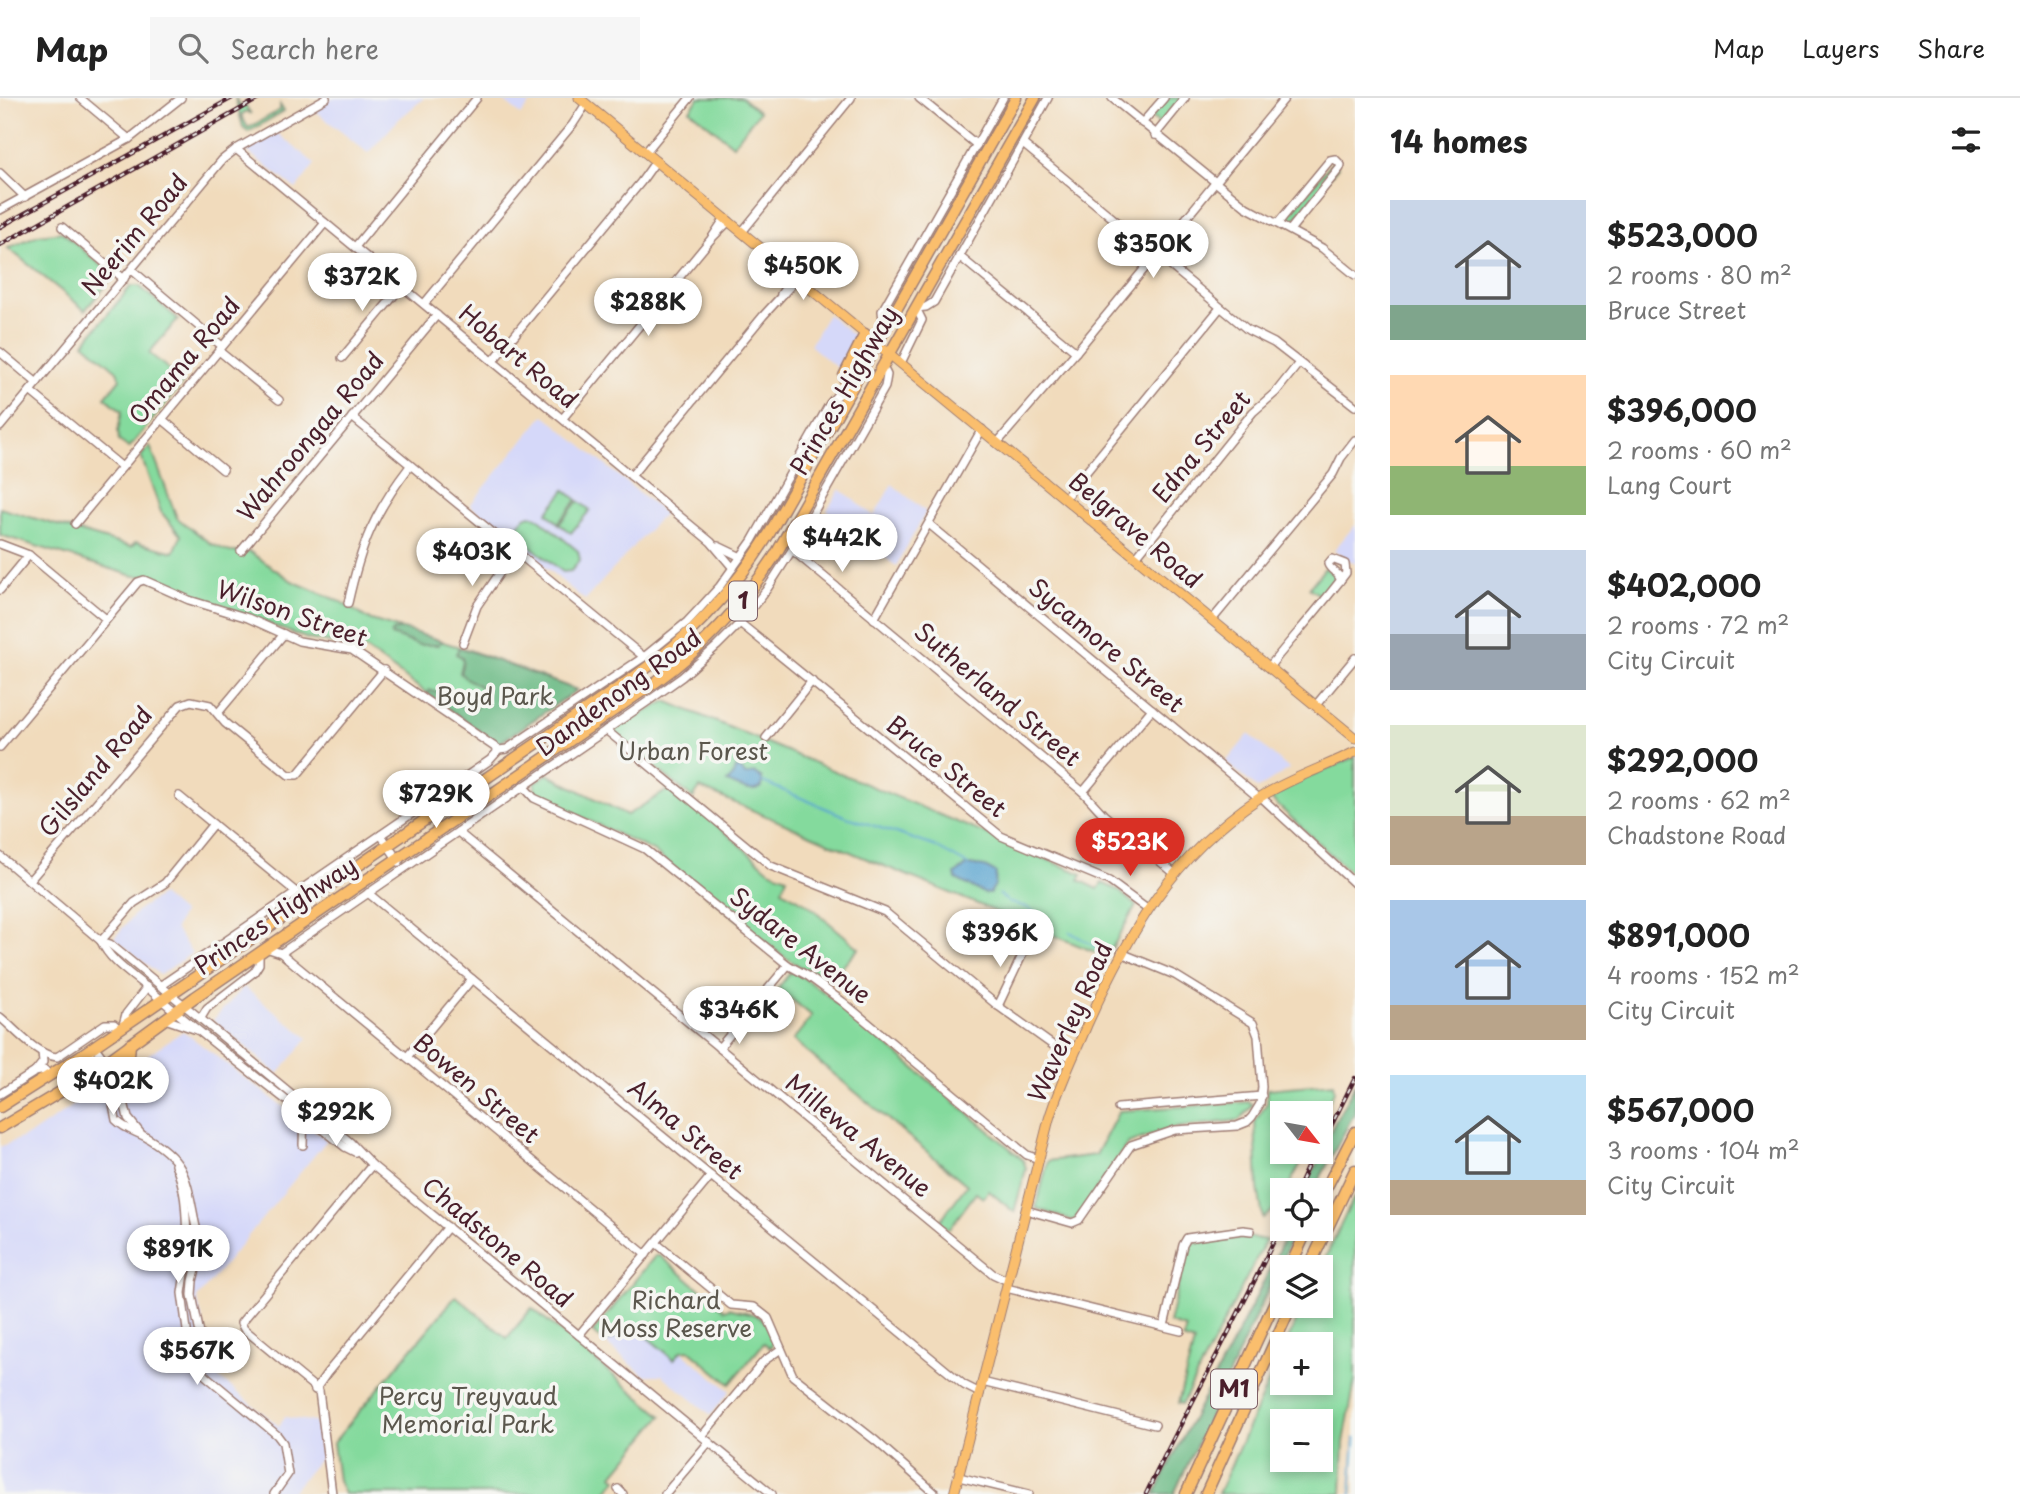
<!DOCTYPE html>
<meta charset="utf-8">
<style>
body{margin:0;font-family:"Playpen Sans",sans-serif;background:#f6f6f6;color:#222;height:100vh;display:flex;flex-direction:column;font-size:26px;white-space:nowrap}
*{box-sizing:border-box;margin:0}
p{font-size:23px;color:#767676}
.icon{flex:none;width:38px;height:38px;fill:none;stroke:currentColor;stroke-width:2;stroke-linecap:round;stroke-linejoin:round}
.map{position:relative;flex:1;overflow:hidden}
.drawer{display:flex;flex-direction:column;background:#fff;width:665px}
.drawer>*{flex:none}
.needle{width:46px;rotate:121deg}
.tools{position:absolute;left:1270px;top:1003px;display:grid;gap:14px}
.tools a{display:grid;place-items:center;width:63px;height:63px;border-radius:0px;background:#fff;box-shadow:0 4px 10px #0003;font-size:35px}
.price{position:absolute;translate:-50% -60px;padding:0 16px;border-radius:24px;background:#fff;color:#222;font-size:23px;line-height:46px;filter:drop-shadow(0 2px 4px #0008)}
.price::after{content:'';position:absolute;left:50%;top:42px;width:21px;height:16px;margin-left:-10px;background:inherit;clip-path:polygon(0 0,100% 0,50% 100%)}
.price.current{background:#d93025;color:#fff}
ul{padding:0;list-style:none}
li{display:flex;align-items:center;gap:21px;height:175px;padding:0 35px}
li span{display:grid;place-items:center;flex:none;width:196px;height:140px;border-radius:0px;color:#555}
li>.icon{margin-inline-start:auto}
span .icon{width:84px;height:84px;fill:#fffc;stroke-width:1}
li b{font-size:30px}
h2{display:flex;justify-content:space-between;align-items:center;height:84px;padding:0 35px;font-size:30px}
header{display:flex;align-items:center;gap:42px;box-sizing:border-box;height:98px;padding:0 35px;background:#fff;border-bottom:2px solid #e0e0e0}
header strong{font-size:33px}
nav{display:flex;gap:38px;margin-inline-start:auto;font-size:24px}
.search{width:490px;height:63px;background:#f6f6f6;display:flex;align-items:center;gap:18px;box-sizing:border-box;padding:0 24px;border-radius:0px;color:#767676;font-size:26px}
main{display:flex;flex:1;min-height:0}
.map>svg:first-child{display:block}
.built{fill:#d5d8f9}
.green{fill:#84da9d;stroke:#677c64;stroke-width:2;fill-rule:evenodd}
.forest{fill:#6bba84;stroke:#5a6c58;stroke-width:2}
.water{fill:#57a3cf;stroke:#50617d;stroke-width:2}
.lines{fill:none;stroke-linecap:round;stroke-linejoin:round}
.stream{stroke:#57a3cf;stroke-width:2}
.minor-casing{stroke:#9e7d74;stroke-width:10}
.major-casing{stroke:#9e7d74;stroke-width:11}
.highway-casing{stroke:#9e7d74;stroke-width:13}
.minor{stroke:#fff;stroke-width:7}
.major{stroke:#fabe6d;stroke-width:9}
.highway{stroke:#fabe6d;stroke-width:10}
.rail-casing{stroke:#4a1f2b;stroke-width:4.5}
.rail{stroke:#f6f6f2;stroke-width:2;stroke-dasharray:5;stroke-linecap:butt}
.labels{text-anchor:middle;stroke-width:7;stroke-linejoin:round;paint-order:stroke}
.shield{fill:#f6f6f2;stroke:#7e6067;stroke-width:2}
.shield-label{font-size:23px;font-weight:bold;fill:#4a1f2b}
.street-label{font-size:24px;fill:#4a1f2b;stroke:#f6f6f2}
.park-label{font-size:24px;fill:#5b574d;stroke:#f6f6f2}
</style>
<header>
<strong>Map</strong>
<div class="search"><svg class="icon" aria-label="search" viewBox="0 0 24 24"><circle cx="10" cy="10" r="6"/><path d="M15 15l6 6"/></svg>Search here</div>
<nav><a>Map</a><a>Layers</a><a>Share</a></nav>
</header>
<main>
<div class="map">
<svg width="1355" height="1396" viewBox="0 0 1355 1396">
<rect width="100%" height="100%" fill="#f6f6f2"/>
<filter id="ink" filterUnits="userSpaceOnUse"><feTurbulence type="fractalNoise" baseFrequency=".0143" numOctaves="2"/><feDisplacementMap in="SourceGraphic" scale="14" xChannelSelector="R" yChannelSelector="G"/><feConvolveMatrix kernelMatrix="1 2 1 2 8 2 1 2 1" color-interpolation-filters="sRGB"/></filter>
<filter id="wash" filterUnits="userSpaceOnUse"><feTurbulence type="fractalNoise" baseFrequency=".00686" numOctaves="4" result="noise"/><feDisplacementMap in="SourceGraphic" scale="28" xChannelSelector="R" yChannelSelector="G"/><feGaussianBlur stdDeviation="1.57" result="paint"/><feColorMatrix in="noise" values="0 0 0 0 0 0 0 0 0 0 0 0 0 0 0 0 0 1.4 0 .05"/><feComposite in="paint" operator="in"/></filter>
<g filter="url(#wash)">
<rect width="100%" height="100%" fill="#f1dbbc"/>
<!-- built -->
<g class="built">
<polygon points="332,0 424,0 399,21 368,55 314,12 276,34 315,66 296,91 243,50"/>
<polygon points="500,0 535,0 521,17"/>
<polygon points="828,216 856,240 838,271 810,247"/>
<polygon points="544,317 664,415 585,502 470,407"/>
<polygon points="892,386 926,414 896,468 873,450 863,462 853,455 861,440 827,412 840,391 874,418"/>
<polygon points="1355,427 1355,466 1334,452"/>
<polygon points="1249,636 1289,671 1258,691 1226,664"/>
<polygon points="161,797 182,815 175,831 192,855 160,877 114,840 138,812"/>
<polygon points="244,889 308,940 278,976 213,922"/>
<polygon points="183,933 327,1042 197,1200 216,1277 279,1328 285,1319 315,1324 321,1359 290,1396 0,1396 0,1049 33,1035"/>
<polygon points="637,1231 674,1261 681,1253 730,1293 711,1317 662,1277 644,1277 604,1244"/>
</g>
<!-- green -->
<g class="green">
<polygon points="235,0 241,9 245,7 251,16 247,13 241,17 248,30 280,12 280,7 284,13 248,34 243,29"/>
<polygon points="699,0 742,0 759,14 733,47 690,12"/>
<polygon points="1167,0 1182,0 1159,27 1156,22 1150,20"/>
<polygon points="1333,63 1338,69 1292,125 1285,121"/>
<polygon points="62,134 114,178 85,212 8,150 38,137"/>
<polygon points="131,188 139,188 178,221 149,255 184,284 129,350 119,343 118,333 122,313 105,299 120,281 117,273 84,245"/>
<polygon points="150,348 177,420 211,446 230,454 250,454 292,483 341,504 368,521 469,552 577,592 498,646 365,551 308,541 142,478 134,478 0,437 0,410 131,449 136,444 174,454 181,438 161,414 141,358"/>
<polygon points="565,392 577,402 558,425 547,415"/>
<polygon points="578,403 590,412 571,435 559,426"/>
<polygon points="530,417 537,419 578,453 580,462 571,473 563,474 519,439 517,430 525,419"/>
<polygon points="1325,470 1337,479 1321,498 1309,490"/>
<polygon points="666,603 1082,776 1079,782 1098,791 1102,785 1118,792 1136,808 1107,859 867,761 700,690 693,700 610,633"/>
<polygon points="1355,659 1355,779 1272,702 1273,699 1302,681"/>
<polygon points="547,676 627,717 673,689 769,772 787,779 782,792 807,806 859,850 827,886 780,856 653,753 542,700 535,694 535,685"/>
<polygon points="792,872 821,892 1018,1057 1024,1064 1026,1071 1014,1114 989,1093 983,1100 976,1095 949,1131 939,1124 967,1087 793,942 812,918 778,890"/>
<polygon points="1333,985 1334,993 1321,1022 1321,1015 1283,1015 1283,1054 1307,1054 1289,1087 1282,1092 1272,1113 1263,1120 1258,1090 1255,1024 1267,1005 1268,991"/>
<polygon points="1249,1004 1253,1007 1240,1022 1174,1030 1128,1045 1077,1120 1072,1123 1036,1110 1048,1063 1096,1057 1119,1013"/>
<path d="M1355 1097V1282L1344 1344 1342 1396H1218L1283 1252V1284H1321V1246H1286L1303 1208H1321V1169ZM1283 1323H1321V1362H1283Z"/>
<polygon points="1247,1139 1266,1142 1182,1306 1178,1305 1194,1245 1183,1241 1186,1230 1169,1225 1188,1146"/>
<path d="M655 1158H660L725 1212 729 1210C747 1216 763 1213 771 1234 774 1242 774 1244 770 1250L764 1245 730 1286 689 1252 681 1253 674 1261 637 1231 604 1244 593 1234Z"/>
<polygon points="456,1198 507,1240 532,1210 662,1318 613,1377 617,1381 604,1396 344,1396 338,1383 333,1345"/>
</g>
<!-- forest -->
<g class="forest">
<polygon points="403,531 442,543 438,547 419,547 391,537 392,533"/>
<polygon points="459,549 577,592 498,646 428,596 429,592 444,597 471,614 487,599 484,591 464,579 460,575 463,563 462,559 456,556"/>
<polygon points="1355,986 1355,1014 1314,1092 1305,1092 1333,1028"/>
<path d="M1288 1131H1296L1174 1396H1155C1197 1306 1249 1221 1288 1131Z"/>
</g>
<!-- water -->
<g class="water">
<path d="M735 670 742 672 745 677 755 675 762 680V689C751 697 738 688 727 684L733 678Z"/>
<polygon points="968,767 985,769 996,775 995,787 990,795 985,796 956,781 955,776"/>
</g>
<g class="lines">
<!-- stream -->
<g class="stream">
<polyline points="763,684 849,720"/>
<polyline points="851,720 934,748 968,767"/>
<polyline points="999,796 1009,804 1026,809 1050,823"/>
<polyline points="1070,834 1106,855"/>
<polyline points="1351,1396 1355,1340"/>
</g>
</g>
</g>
<g filter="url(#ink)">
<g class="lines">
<!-- minor casing -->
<g class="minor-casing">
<g id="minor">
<polyline points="80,0 129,41"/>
<polyline points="919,0 977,47"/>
<polyline points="1112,0 1246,109 1322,150 1355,177"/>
<polyline points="1142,25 1164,0"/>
<polyline points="1155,37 1185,0"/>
<polyline points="1023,46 1248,232 1274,245 1355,308"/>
<polyline points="236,51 711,444 733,470"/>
<polyline points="645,55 690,0"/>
<polyline points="0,75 25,99"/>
<polyline points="0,112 129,41 181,0"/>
<polyline points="1278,125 1330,62 1335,61 1341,67 1340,70 1290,132"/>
<polyline points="62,129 124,181"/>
<polyline points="742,134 851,0"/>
<polyline points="712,140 729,123"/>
<polyline points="355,149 477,0"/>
<polyline points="959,158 1076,254"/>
<polyline points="132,172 222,248"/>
<polyline points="781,196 794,177"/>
<polyline points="424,206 573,26 586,6"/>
<polyline points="884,231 882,213 1003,0"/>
<polyline points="219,253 279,302"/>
<polyline points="0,254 37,285"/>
<polyline points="342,260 402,188"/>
<polyline points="493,263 641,84 656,63"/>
<polyline points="901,265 922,222 916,210 926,209 934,204 1048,0"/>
<polyline points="30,293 122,369"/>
<polyline points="352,319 644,559"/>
<polyline points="563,320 711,141 725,120"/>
<polyline points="162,321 223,372"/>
<polyline points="0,329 222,62 236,51 326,0"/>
<polyline points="998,344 1076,254 1285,0"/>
<polyline points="631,378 763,218 798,180"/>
<polyline points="1065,400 1220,210"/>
<polyline points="75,426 325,125"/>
<polyline points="929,426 1259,700"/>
<polyline points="0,446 29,457 106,521"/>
<polyline points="718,448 741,459"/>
<polyline points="792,452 1083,694 1104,717 1174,775"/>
<polyline points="241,453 437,217"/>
<polyline points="1136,459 1253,314 1276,294 1299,265"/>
<polyline points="0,492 29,457"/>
<path d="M348 505C361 447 373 416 410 368"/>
<polyline points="874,521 982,331"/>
<polyline points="1212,522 1333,376 1341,360 1355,342"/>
<polyline points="740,525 1001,738 1109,783 1147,811"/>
<polyline points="463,545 477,508 514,454"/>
<path d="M1269 569C1294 538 1322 507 1346 475L1345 466 1332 461 1328 466C1330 473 1341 475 1340 483"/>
<polyline points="1316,607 1355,560"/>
<polyline points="218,615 284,536"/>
<polyline points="606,632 771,768 885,814 998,908 1072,961"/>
<polyline points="766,640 812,583"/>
<polyline points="0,649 138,484 144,482 189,502 248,520 299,543 352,552 499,652"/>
<polyline points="523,688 534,700 645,751 788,867 808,878 843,904 1027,1057 1039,1061"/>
<polyline points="1083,694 1152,611"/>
<polyline points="179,698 296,794"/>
<polyline points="1261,699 1355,786"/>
<polyline points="458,734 993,1176 1008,1183"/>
<polyline points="381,737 399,764"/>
<polyline points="0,758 101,843 110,846 350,1044 372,1067 772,1396"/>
<polyline points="30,782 180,607 191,603 210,607 225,625 289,677 297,677 384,572"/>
<polyline points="368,795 964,1287 980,1295"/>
<path d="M101 843C110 864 134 878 150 892 213 947 280 996 345 1049L355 1054"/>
<polyline points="101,843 134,805 165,785 213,726"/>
<polyline points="266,850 281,855 647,604 682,579 717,548 740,525 767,491 792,452 885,289 887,277 883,269"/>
<polyline points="281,855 646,1157"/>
<polyline points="160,888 490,662 499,652 507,651 644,559 687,524 701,509 720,488 752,443 830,305 837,297 848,294"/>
<polyline points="998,908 1027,847"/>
<path d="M0 919C16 932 36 957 57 959L105 926H114L119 931"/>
<polyline points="201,920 207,910 254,874 259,866 259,855"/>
<polyline points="165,921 197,932"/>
<polyline points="123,927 126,916 147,889"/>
<polyline points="94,948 118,980 128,1020 141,1036"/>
<polyline points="719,950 788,867"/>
<path d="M88 952 109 985 116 1022C125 1031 134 1033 144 1038 184 1061 186 1077 194 1119 195 1128 199 1137 199 1146"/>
<polyline points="407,959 472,881"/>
<polyline points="35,974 43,964 42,954"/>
<polyline points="0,996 35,974 45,972 50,978"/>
<polyline points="1118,1010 1262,998"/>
<polyline points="303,1047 304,1016"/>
<path d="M175 1067C187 1092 186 1120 187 1147"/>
<polyline points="1026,1112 1072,1125 1079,1122 1131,1047 1175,1032 1237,1028 1247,1024 1252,1019 1260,1006 1262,989 1258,938 1253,925 1175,877 1121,855"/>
<polyline points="656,1145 731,1207 754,1209 768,1220 793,1278 876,1343 936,1396"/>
<circle cx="194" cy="1155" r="10"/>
<polyline points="187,1162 182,1195 191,1262 193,1266 200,1269 206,1278 277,1337 283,1345 288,1376 274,1396"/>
<polyline points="198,1163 193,1183 192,1197 205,1260 200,1269"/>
<polyline points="1006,1190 1181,1233"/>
<polyline points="1164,1228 1183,1147 1187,1140 1243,1132 1251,1133"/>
<polyline points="579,1237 711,1078"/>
<polyline points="982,1284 1155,1327"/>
<polyline points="315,1292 327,1275 448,1129"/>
<polyline points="702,1338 764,1263 781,1251"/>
<polyline points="959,1379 1029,1396"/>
<polyline points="618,1391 623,1396"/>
<polyline points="332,1396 319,1293 244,1231 241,1225 372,1067"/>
<polyline points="665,1396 709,1344"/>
</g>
</g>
<!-- major casing -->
<g class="major-casing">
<g id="major">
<polyline points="579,0 1355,640"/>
<path d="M954 1396 1049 1021C1059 988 1074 958 1087 927 1129 834 1172 758 1259 700 1288 681 1323 670 1355 654"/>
</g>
</g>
<!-- highway casing -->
<g class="highway-casing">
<g id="highway">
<polyline points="848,294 844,278 865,236"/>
<polyline points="116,977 129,958 130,946"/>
<polyline points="87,978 110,994"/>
<path d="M0 1009 80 958 634 579C690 540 733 494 769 436L1016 0"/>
<path d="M0 1030 87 978 195 899 657 583C705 549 744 505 776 456L1035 0"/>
<polyline points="1321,1100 1355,1034"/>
<polyline points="1290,1169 1308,1130"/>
<polyline points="1309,1169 1355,1072"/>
<polyline points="1186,1396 1283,1186"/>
<polyline points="1206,1396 1291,1208"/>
</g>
</g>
<!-- minor -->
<use href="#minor" class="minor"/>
<!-- major -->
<use href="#major" class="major"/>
<!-- highway -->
<use href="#highway" class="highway"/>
<!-- rail casing -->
<g class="rail-casing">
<g id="rail">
<polyline points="0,129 232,0"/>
<polyline points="0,147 260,0"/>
<polyline points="1321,1048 1355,980"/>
<polyline points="1297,1092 1314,1054"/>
<path d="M1146 1396C1190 1304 1241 1216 1283 1123"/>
</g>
</g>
<!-- rail -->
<use href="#rail" class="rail"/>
</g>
</g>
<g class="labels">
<!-- shield labels -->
<g class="shield">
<rect x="729" y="483.5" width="28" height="39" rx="5"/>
<rect x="1211" y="1271.5" width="46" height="39" rx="5"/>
</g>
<g class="shield-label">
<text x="743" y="511">1</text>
<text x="1234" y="1299">M1</text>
</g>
<!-- street labels -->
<g class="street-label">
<text transform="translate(135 137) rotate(-50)" y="8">Neerim Road</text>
<text transform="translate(518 259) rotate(40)" y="8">Hobart Road</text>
<text transform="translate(185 263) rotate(-50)" y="8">Omama Road</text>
<text transform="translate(845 293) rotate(-60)" y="8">Princes Highway</text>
<text transform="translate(311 339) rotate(-50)" y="8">Wahroongaa Road</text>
<text transform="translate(1202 349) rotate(-50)" y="8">Edna Street</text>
<text transform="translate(1135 433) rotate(40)" y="8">Belgrave Road</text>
<text transform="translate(292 516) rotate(19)" y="8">Wilson Street</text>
<text transform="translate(1106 548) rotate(40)" y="8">Sycamore Street</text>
<text transform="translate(619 595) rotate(-36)" y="8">Dandenong Road</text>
<text transform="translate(997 597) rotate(40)" y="8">Sutherland Street</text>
<text transform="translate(946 669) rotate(39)" y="8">Bruce Street</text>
<text transform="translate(96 674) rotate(-50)" y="8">Gilsland Road</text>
<text transform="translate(276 818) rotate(-34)" y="8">Princes Highway</text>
<text transform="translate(800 848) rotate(38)" y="8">Sydare Avenue</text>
<text transform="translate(1071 924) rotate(-66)" y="8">Waverley Road</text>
<text transform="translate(476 991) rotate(40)" y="8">Bowen Street</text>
<text transform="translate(685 1032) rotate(40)" y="8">Alma Street</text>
<text transform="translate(858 1038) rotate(39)" y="8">Millewa Avenue</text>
<text transform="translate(497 1145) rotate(40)" y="8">Chadstone Road</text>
</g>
<!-- park labels -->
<g class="park-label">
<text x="495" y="607">Boyd Park</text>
<text x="693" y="662">Urban Forest</text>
<text x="676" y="1211">Richard<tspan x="676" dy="28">Moss Reserve</tspan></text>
<text x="468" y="1307">Percy Treyvaud<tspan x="468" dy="28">Memorial Park</tspan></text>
</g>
</g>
</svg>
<div class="tools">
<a><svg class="needle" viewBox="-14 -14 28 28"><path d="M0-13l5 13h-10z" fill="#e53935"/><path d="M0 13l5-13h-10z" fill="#767676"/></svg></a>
<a><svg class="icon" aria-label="locate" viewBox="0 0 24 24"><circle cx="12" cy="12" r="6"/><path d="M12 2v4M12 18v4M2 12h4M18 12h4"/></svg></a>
<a><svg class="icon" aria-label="layers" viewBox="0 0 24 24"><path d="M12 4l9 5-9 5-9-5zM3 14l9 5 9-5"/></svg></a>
<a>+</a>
<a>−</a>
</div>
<b class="price" style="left:1153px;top:182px">$350K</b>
<b class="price" style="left:803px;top:204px">$450K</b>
<b class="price" style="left:362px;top:215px">$372K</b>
<b class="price" style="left:648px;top:240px">$288K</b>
<b class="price" style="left:842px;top:476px">$442K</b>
<b class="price" style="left:472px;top:490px">$403K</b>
<b class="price" style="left:436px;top:732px">$729K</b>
<b class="price current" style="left:1130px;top:780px">$523K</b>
<b class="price" style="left:1000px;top:871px">$396K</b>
<b class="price" style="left:739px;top:948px">$346K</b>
<b class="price" style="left:113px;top:1019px">$402K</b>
<b class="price" style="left:336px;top:1050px">$292K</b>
<b class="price" style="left:178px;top:1187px">$891K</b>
<b class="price" style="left:197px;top:1289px">$567K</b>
</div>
<section class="drawer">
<h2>14 homes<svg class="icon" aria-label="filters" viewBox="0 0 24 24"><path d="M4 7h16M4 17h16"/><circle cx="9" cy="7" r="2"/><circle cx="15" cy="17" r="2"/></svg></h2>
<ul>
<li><span style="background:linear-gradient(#c9d6e8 75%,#7fa58c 0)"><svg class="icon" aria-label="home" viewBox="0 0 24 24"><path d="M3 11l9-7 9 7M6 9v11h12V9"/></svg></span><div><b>$523,000</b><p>2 rooms · 80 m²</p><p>Bruce Street</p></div></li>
<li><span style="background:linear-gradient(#ffd9b3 65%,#8fb573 0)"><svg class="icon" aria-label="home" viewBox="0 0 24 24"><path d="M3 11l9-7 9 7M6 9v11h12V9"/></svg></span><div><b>$396,000</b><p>2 rooms · 60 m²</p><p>Lang Court</p></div></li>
<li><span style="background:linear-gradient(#c9d6e8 60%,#9aa5b1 0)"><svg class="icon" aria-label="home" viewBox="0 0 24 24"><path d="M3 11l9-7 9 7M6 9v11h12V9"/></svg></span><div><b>$402,000</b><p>2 rooms · 72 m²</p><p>City Circuit</p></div></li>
<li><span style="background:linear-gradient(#dfe7d0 65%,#b9a48a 0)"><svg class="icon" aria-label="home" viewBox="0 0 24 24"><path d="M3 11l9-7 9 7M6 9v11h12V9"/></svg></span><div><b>$292,000</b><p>2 rooms · 62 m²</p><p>Chadstone Road</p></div></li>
<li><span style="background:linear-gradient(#a9c7e8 75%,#b9a48a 0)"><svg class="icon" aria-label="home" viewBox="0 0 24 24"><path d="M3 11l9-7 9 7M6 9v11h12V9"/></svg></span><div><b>$891,000</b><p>4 rooms · 152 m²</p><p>City Circuit</p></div></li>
<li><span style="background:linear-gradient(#bfe0f5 75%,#b9a48a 0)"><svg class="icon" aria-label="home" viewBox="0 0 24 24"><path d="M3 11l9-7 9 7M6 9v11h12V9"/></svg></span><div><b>$567,000</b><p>3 rooms · 104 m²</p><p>City Circuit</p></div></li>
</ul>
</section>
</main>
